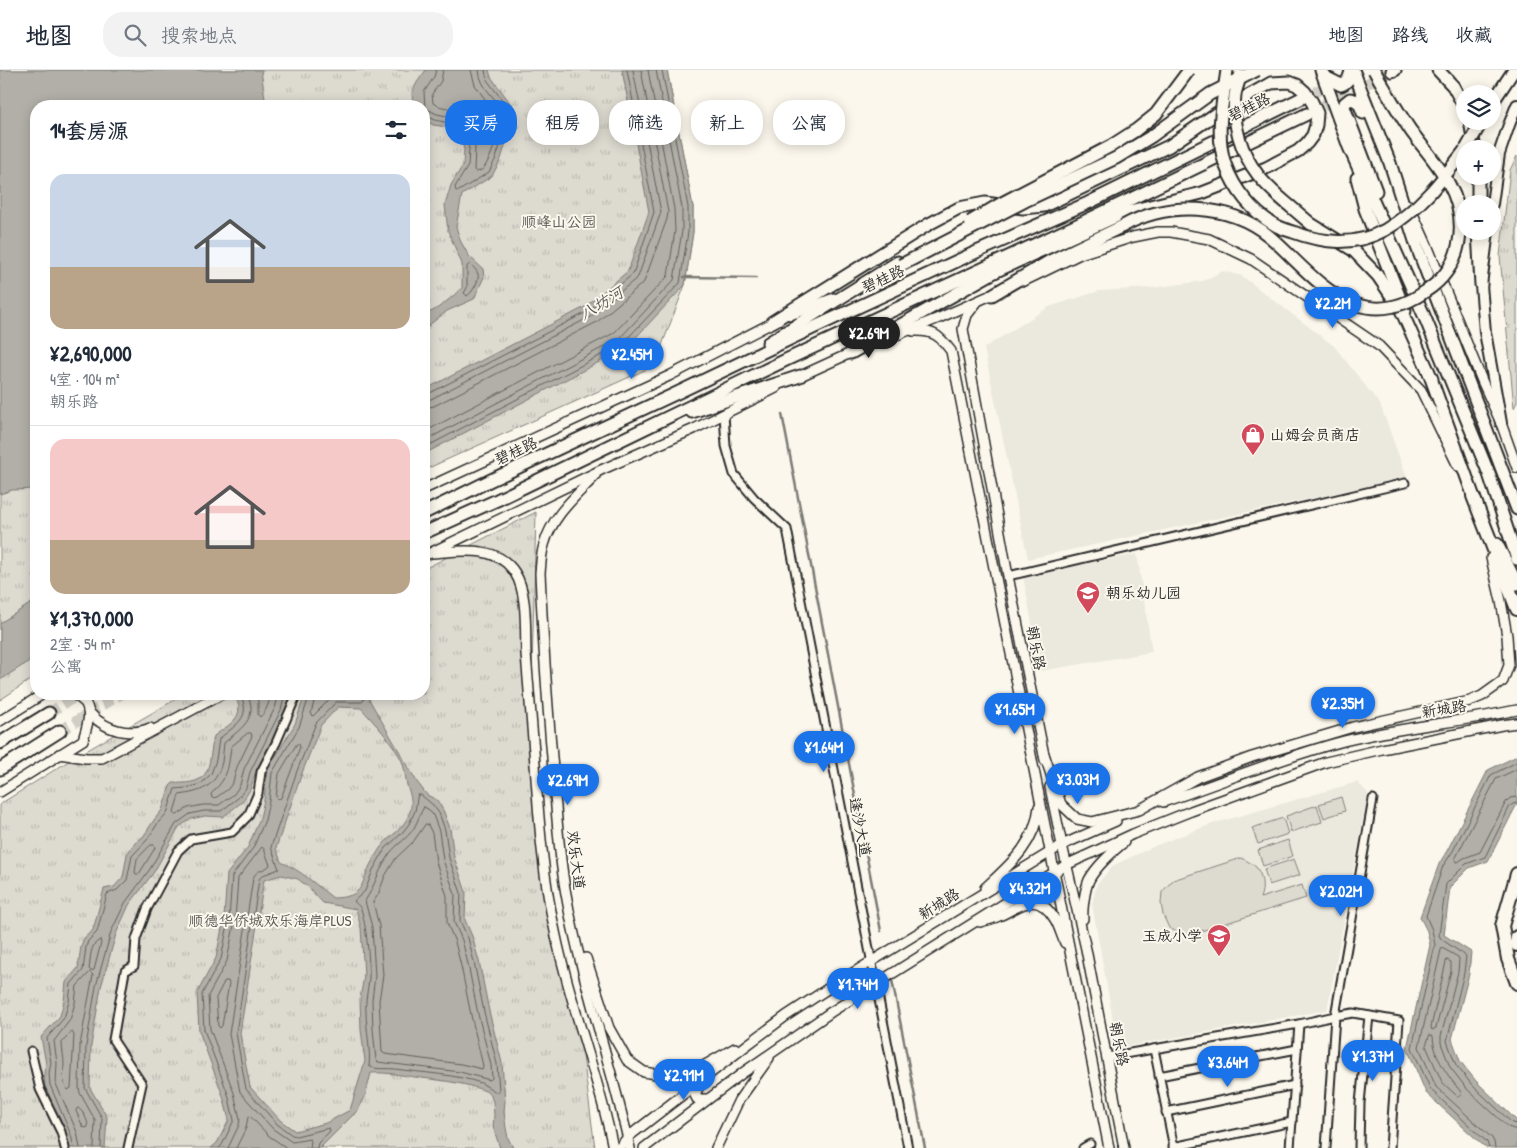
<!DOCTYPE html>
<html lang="zh">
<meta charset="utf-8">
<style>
body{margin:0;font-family:"Patrick Hand","LXGW WenKai TC",sans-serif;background:#f2f2f3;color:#1f2937;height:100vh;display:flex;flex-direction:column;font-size:19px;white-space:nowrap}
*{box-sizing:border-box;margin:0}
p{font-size:16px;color:#747a83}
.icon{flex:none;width:28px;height:28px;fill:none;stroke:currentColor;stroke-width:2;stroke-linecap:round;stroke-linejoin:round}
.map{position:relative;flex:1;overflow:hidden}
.sheet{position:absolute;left:30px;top:30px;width:400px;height:600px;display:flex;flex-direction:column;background:#fff;border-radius:20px;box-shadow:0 2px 12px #0003}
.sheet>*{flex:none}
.hud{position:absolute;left:445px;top:30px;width:475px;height:45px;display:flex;gap:10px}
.buttons{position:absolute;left:1456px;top:15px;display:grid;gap:10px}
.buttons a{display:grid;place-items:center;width:45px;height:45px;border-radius:50%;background:#fff;box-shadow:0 2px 12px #0003;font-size:25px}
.price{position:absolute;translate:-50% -42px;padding:0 11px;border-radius:18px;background:#1a73e8;color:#fff;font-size:16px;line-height:32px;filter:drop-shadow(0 1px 2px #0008)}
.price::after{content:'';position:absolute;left:50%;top:30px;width:15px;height:11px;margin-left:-8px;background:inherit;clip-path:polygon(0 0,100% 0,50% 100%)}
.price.selected{background:#222;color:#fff}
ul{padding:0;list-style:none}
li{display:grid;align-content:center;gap:10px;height:265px;padding:0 20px}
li+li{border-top:1px solid #e0e1e3}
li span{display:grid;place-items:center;height:155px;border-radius:15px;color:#555}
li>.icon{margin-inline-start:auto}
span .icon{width:90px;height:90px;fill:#fffc;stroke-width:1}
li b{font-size:21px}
h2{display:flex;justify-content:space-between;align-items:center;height:60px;padding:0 20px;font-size:21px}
.pill{padding:0 18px;border-radius:20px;background:#fff;box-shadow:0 2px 12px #0003;font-size:18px;line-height:45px}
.pill.selected{background:#1a73e8;color:#fff}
header{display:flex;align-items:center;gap:30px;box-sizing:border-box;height:70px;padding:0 25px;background:#fff;border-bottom:1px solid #e0e1e3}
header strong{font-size:24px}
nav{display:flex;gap:28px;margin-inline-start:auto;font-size:18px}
.search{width:350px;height:45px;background:#f2f2f3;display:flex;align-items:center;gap:12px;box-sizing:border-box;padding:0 18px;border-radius:20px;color:#747a83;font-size:19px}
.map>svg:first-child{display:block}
.built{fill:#ebe8de}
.park{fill:url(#park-tufts);stroke:#84827e}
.pitch{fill:#dddad0;stroke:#84827e}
.water{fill:#b1afa7;stroke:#7b7a75;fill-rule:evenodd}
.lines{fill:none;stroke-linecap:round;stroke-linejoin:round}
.shore{stroke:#61605d;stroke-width:1}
.stream{stroke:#7b7a75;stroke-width:2.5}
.trunk-tunnel{stroke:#d1cec5;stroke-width:11;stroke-dasharray:11 5.5;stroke-linecap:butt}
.minor-casing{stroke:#2b2b2b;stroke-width:11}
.tertiary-casing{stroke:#2b2b2b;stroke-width:12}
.secondary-casing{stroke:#2b2b2b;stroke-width:14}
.primary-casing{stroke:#2b2b2b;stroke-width:15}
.trunk-casing{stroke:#2b2b2b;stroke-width:15}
.motorway-casing{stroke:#2b2b2b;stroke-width:16}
.minor{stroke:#fbf7ec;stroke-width:7}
.tertiary{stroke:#fbf7ec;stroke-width:9}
.secondary{stroke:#fbf7ec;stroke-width:10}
.primary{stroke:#fbf7ec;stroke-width:11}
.trunk{stroke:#fbf7ec;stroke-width:11}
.motorway{stroke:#fbf7ec;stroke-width:12}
.trunk-bridge-casing{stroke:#2b2b2b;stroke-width:15;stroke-linecap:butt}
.trunk-bridge{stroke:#fbf7ec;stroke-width:11}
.labels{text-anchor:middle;stroke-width:4;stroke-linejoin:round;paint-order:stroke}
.street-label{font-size:15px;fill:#2b2b2b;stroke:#fbf7ec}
.park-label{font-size:15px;fill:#585754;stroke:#fbf7ec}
.poi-label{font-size:15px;fill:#2b2b2b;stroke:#fbf7ec;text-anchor:start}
.water-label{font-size:16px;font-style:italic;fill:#5a5956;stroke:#fbf7ec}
</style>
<header>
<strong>地图</strong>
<div class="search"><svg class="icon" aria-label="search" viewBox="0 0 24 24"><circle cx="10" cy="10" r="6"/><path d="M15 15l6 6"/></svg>搜索地点</div>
<nav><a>地图</a><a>路线</a><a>收藏</a></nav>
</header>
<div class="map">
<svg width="1517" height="1078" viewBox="0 0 1517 1078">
<defs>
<pattern id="park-tufts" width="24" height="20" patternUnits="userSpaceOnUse" patternTransform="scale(1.25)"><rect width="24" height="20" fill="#dddad0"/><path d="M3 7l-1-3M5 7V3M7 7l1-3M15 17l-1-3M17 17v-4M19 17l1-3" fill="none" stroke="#bebbb3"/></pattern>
</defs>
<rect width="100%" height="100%" fill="#fbf7ec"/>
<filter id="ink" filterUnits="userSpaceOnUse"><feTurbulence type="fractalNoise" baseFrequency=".02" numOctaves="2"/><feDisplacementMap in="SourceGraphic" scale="10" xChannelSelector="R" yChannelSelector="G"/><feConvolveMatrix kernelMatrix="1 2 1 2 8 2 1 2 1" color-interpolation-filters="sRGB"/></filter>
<g filter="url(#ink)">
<!-- built -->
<g class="built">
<polygon points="1223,201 1242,206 1334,276 1380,334 1407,408 1028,489 984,278 1049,237 1099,221 1151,218 1203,211"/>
<polygon points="1137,484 1152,582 1041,601 1023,506"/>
<polygon points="1357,712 1368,723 1327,940 1118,978 1092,834 1097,814 1114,795 1157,775 1212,754"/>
</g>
<!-- park -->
<g class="park">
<polygon points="0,0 667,0 693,137 693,162 685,215 654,296 424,400 424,36 36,36 36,606 0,630"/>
<polygon points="1517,86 1517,332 1514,338 1500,186 1510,100"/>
<polygon points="536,442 530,683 547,844 582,978 595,1078 0,1078 0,734 72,689 185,624 424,624 424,499"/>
</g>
<!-- pitch -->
<g class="pitch">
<polygon points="1341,727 1345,741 1324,748 1319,734"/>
<polygon points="1317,735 1322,752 1291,762 1286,746"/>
<polygon points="1283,748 1288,764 1258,774 1252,758"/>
<polygon points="1288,770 1293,786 1263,796 1258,780"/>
<path d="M1241 788C1245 790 1252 793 1256 797 1263 805 1264 819 1260 828L1302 815 1306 828 1185 866 1169 858 1163 845 1161 833 1162 822 1173 810Z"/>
<polygon points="1294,789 1300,805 1269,815 1264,799"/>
</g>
<!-- water -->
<g class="water">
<polygon points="0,0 261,0 266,36 36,36 36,419 12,420 0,424"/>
<path d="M426 0H489L491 7 511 34 514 47 501 89 492 106 462 125 456 157 461 172 469 186 483 199 484 207 474 229 447 241 424 259V244C435 243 454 225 462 218V194L448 161 445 135 451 115 463 95 464 79 459 65 447 57 433 55 424 49V36H415C407 23 418 11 426 0Z"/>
<polygon points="622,0 667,0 693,137 693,162 685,215 626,278 424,384 424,320 585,237 628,201 649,142"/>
<polygon points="36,530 36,587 0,610 0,553"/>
<path d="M234 624H290L286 641 255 704 250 720 242 732 223 747 205 746 191 749 179 757 154 802 129 835 116 864 101 917 91 976 90 1018 107 1047 105 1078H69L66 1066 45 1016 44 1002 46 994 41 967 60 946 64 931 66 912 78 898 81 876 84 868 93 860 104 819 114 817 123 807 127 784 135 773 143 767 154 750 162 740 170 716 173 713C214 715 207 697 214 666 231 653 247 647 234 624Z"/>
<path d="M305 624H366L417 712 427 725 437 730 443 740 450 758 454 787 466 822 465 850 472 866 479 891 489 941 502 993 505 1031 504 1042 506 1058 508 1068 513 1078H500L493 1057 494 1045 493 1032 490 1023C468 1013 445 1011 422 1008 405 1006 388 1002 371 1003L365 1027 358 1040 320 1078H211L217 1073 229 1050 223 1026 199 961 197 923 216 888 224 848 227 804 248 777 260 748 264 730 267 701 295 654ZM338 637 361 638C375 654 391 670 401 689 405 697 405 707 407 715 412 730 414 737 405 752 399 762 388 767 381 777 378 781 376 785 373 790 359 813 367 827 333 828 316 815 301 800 281 792L276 778 302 703 321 655ZM281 805 298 809 308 817 323 833 356 839 361 858 364 906 360 929 361 960 365 991 350 1040 326 1053 295 1061 281 1051 250 1017 240 963 264 810Z"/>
<polygon points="1517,686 1517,734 1488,791 1469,798 1450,817 1444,865 1471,882 1469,904 1452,969 1460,991 1476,1011 1517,1051 1517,1078 1486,1078 1426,1023 1407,978 1430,875 1427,861 1420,847 1439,794 1448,779 1488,700"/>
</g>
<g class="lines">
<!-- shore -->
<g class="shore">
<path d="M436 0 434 7 424 22 425 38 437 44 451 47 468 58 475 78 474 100 476 102C477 102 482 100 483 99 490 92 505 49 501 40 496 26 480 19 479 0"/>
<path d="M443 0 441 11 432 24 433 33C439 37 444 37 451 39 470 45 476 56 482 73L485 75 486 73 495 45 494 42 475 15 471 0"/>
<polyline points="424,45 427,46 435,50 449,53 464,63 469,78 468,96 455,117 456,121 459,121 489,102 496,88 509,47 507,36 487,10 485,0"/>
<path d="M470 194C473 197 477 200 478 204 480 210 472 223 467 226L464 223 467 218V197Z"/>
<polyline points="424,324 428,324 587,242 633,204 654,142 627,0"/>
<polyline points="424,330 431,329 590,247 638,207 661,142 633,0"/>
<polyline points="424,338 434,336 597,252 644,212 667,149 668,142 641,0"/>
<polyline points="424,362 614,263 668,206 675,161 674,139 648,0"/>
<polyline points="424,371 619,269 674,210 682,161 682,138 656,0"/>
<polyline points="424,378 622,274 680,213 688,162 688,137 662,0"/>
<path d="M247 624C260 648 240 659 224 673 223 679 223 686 222 692 216 717 201 722 179 725L174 742 175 745H177L188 738 203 735H219L234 724 240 715 244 699 275 638 279 624"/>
<path d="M256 624 258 631V645L260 647C267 641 269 632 271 624"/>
<polyline points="316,624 311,643 313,646 332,627 338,625 354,626 356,624"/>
<path d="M248 663H251L252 666 237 697 233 712 228 719 217 727 212 728 211 724C228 707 228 700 231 677Z"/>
<polygon points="297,674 299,674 300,677 281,728 278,729 276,727 279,704"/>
<polyline points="1517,699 1496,709 1455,789 1456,792 1458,792 1464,788 1480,782 1506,732 1510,728 1517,727"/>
<path d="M418 725H421L433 735 439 743 445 760 449 788 461 823 460 851 468 868 474 892 484 942 497 994 499 1020 498 1023C492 1020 487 1016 481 1013 454 1004 423 1003 395 999 387 998 375 1000 369 996 371 981 366 959 366 942 365 930 368 920 369 908 370 893 366 853 361 839 359 835 356 834 354 831L365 821 373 800 385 779 402 763 409 754 415 741Z"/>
<polyline points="1517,733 1513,734 1510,736 1485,787 1466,794 1446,814 1439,865 1441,869 1466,886 1464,903 1447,971 1456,995 1472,1015 1512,1053 1517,1054"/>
<path d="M424 737 428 739 433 745 439 761 443 790 455 824 454 852 462 870 468 894 478 944 491 995 492 1008 490 1010 460 1002 378 992 376 990 373 959 372 930 375 906 372 857 365 831C375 816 379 798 390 783 397 774 408 768 414 758 418 751 420 743 424 737Z"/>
<polygon points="426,754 428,755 432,763 436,792 447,826 447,853 455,872 461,896 471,945 483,996 482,999 461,994 385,984 382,982 379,931 383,905 379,856 373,832 378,825 385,806 396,788 413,772"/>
<polygon points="151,775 154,775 155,778 139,804 136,804 135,802 137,789"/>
<path d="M100 870 101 873 94 900 91 901 89 899C91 888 89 875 100 870Z"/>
<polygon points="1447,890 1451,892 1451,901 1436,958 1432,960 1431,957 1446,892"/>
<polygon points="225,911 228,911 229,913 222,956 220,958 218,956 216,928"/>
<path d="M72 962 74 965 71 1018 68 1020C61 1012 64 1004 64 994 64 987 62 980 62 973Z"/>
<path d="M1430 965 1433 966C1434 988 1448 1006 1461 1022L1460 1026H1457L1442 1012 1426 976Z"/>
<path d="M78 1038C83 1041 88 1050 88 1057L86 1058 83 1057 76 1041Z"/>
<path d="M74 1078 71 1065 50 1015 49 1003 51 993 47 968 64 948 69 932 71 914 83 900 86 877 88 871 97 862 107 824 117 820 127 810 132 786 147 770 158 753 167 743 175 719 186 718 201 714 211 704 216 690 219 669C235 655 253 648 240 624"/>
<polyline points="80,1078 77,1062 56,1014 57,993 54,971 70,950 75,933 77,916 90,902 93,905 80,975 79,1018 80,1023 95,1050 94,1078"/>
<polyline points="101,1078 102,1048 85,1018 86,976 96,916 111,862 125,833 150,799 176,754 190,744 204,741 221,741 238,728 246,718 250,702 281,640 285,624"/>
<polyline points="219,1078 222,1075 234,1050 228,1024 204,960 202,924 221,889 229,849 232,806 253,778 265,750 269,731 272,703 299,657 310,624"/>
<path d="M228 1078 239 1055 240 1049 234 1023 210 959 208 926 227 891 235 850 238 808 262 777 264 779 270 795C264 801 257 799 253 808L229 964 240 1022 273 1059 292 1072 310 1069 311 1071 310 1078"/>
<polyline points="236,1078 246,1058 248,1047 250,1046 269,1066 287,1078"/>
<polyline points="317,1078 318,1073 330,1061 329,1058 296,1066 292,1065 277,1054 246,1019 236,963 259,809 263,805 279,799 271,777 297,701 316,653 336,632 362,632 364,630 362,624"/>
<polyline points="1489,1078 1487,1072 1431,1020 1412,978 1435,875 1432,860 1426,846 1443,796 1453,781 1491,705 1517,692"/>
<polyline points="1495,1078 1494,1072 1492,1068 1436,1017 1419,977 1441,880 1442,878 1458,887 1459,889 1458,902 1441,966 1441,973 1450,997 1467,1019 1508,1057 1517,1060"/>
</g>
<!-- stream -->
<g class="stream">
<polyline points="684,207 756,208"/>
<polyline points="782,344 881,861"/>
<polyline points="892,910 925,1078"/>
</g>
<!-- trunk-tunnel -->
<g class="trunk-tunnel">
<polyline points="1300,29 1361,0"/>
<polyline points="1308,43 1392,1"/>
<polyline points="49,643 79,624"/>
<polyline points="60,661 121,624"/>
</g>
<!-- minor casing -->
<g class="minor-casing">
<g id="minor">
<polyline points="724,344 726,376 734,404 754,428 787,459 908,1078"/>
<polyline points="1008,506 1405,413"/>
<polyline points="1154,979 1174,1078"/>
<polyline points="31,981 40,1019 61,1062 65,1078"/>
<polyline points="1107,987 1299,954 1335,946 1373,729"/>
<polyline points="1159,1006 1297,979"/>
<polyline points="1166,1042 1295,1015"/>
<polyline points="1173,1077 1292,1052"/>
<polyline points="128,1078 142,1014 113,970 125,901 134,896 136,869 147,839 178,781 191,769 232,762 248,746 258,723 261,702 276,673 297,624"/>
<polyline points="1083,1078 1090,1074"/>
<polyline points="1290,1078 1299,954"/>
<polyline points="1326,1078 1335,946 1353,943 1399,951 1390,1078"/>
<polyline points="1359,1078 1360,1033 1369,946"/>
</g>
</g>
<!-- tertiary casing -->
<g class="tertiary-casing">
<g id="tertiary">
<polyline points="1409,135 1427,175 1483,313 1501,353 1517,398"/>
<polyline points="1024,211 1080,184 1133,167 1158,162 1171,162 1209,169 1251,189 1379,276 1421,320 1458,396"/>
<polyline points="977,232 967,245 963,259 1008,506 1045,690"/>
<polyline points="790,245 834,228"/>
<path d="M913 261C933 260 939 265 951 281L1109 1078"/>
<polyline points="877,273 939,248 998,222"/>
<polyline points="796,308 855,281"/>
<path d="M595 406C575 427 552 446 544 475 541 484 541 494 540 503 543 572 548 642 554 711 557 749 559 787 566 824 581 910 611 993 630 1078"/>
<polyline points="424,419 669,306 778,250"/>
<path d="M432 483C460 481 497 474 515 503 528 523 525 561 526 584 529 621 532 657 535 694 539 752 543 809 556 866 571 938 599 1006 613 1078"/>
<polyline points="424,486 601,400 694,359 776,318"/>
<path d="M88 641C92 645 95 649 100 652 114 662 134 665 150 658"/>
<polyline points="0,651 43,624"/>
<polyline points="59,684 86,688 102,688 222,624"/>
<polyline points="1044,684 1061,734 1077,749 1092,752 1139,740 1198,707 1252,687 1353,657 1470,631 1482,626 1503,611 1509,595 1507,566 1501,531 1491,488"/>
<polyline points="1050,717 1062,775 1086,879 1124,1078"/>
<path d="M0 722 83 670C86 659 92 645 86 634 83 630 78 627 74 624"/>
<path d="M1163 732C1223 712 1282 687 1344 671 1401 657 1460 652 1517 640"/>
<path d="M985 818C1011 794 1035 774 1039 737"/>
<path d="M1083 849C1082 839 1085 819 1089 810 1095 798 1114 780 1124 772"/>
<path d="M980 852C987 850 993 849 999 846 1020 837 1036 819 1054 848 1059 855 1061 865 1065 873"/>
<polyline points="586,888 609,958 627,990 644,1002 668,1006 693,1002 735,978"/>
<polyline points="701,1011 695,1025 697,1029 708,1029"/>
<polyline points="619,1078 628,1067 747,975 786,946 838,912 1062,775 1116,751"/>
<polyline points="644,1078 744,1002 831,942 1066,795 1133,764 1191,741 1326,692 1382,679 1502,655 1517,653"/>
<polyline points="716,1078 739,1030 769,988"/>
</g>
</g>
<!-- secondary casing -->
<g class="secondary-casing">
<g id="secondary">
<polyline points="1492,134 1499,84 1509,55 1517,35"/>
<polyline points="1488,161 1481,215 1485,262 1501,353"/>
</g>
</g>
<!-- primary casing -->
<g class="primary-casing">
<g id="primary">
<polyline points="1321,0 1349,77 1423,243 1489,404 1517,489"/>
<polyline points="1353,0 1390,93 1417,177 1517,439"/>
<path d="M1323 3 1327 8 1341 15C1348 13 1350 7 1351 0"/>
<path d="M1363 43C1360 35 1359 30 1350 29L1345 33 1344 37 1376 121"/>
<polyline points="1357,108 1365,139 1405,241"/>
<polyline points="1428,300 1476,433"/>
<polyline points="1497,474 1517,514"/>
</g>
</g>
<!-- trunk casing -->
<g class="trunk-casing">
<g id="trunk">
<polyline points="1438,0 1453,16 1465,38"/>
<polyline points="1392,1 1395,0"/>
<polyline points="1492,33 1514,0"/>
<polyline points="1470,51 1475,79"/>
<polyline points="1478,106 1478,134"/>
<polyline points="1291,137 1311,154 1353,180 1378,206 1401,240 1432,309"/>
<polyline points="1478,161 1481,215"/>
<polyline points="992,225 1050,191 1123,156"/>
<polyline points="772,252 929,154 959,138 985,133 1023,138 1044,136 1169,76 1217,43 1271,13 1289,12 1297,15 1305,22 1312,32 1317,43 1316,55 1313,65 1307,73 1298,81 1266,98 1202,123 1126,142 992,203"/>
<polyline points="768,273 898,192"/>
<polyline points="851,283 998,200"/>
<polyline points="692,342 800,306"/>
<polyline points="424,443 491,410 677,323 815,257 972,184 1088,133 1300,29"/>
<polyline points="424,463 497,430 788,289 1077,155 1307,44"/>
<polyline points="0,673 49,643"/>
<polyline points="0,699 60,661"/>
</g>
</g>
<!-- motorway casing -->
<g class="motorway-casing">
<g id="motorway">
<polyline points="1473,426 1517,539"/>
<polyline points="1517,804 1502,856 1508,889 1517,913"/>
<polyline points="1517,867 1517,875"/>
</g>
</g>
<!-- minor -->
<use href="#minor" class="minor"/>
<!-- tertiary -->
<use href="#tertiary" class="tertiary"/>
<!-- secondary -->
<use href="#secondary" class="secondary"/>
<!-- primary -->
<use href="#primary" class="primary"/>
<!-- trunk -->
<use href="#trunk" class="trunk"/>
<!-- motorway -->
<use href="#motorway" class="motorway"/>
<!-- trunk-bridge casing -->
<g class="trunk-bridge-casing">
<g id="trunk-bridge">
<path d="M1227 0C1223 31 1215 64 1225 94 1234 119 1252 142 1275 155 1280 158 1287 160 1293 162 1323 173 1354 177 1385 160 1418 141 1442 110 1465 80"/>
<path d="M1240 6C1239 12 1236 19 1235 25 1232 53 1241 83 1258 105 1267 117 1279 127 1291 137"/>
<polyline points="1466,79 1482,51"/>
<polyline points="970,152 1002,133 1111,76 1136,60 1156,44 1189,0"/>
<path d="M1123 156C1168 131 1229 133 1269 166 1295 188 1322 223 1355 234 1380 243 1405 236 1426 221 1463 197 1469 151 1449 114 1439 95 1424 79 1411 61 1398 42 1386 21 1374 0"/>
<polyline points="901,195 1025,131 1116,88 1152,66 1210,24 1257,0"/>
</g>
</g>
<!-- trunk-bridge -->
<use href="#trunk-bridge" class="trunk-bridge"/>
</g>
</g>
<!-- icons -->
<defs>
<g id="shop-pin" transform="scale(1.25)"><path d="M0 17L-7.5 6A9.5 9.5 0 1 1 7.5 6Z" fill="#d1495b" stroke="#fbf7ec"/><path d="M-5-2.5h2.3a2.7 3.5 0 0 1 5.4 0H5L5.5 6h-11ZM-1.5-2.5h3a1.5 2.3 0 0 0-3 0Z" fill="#fff"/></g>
<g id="school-pin" transform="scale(1.25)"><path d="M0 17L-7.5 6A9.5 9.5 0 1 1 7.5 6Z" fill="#d1495b" stroke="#fbf7ec"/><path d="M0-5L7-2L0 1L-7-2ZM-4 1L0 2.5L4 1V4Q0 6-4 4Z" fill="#fff"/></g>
</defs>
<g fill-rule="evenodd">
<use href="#shop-pin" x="1253" y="365"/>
<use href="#school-pin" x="1088" y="523"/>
<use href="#school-pin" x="1219" y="866"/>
</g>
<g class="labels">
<!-- street labels -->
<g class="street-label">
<text transform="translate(1249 37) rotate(-26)" y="5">碧桂路</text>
<text transform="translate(883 209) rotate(-25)" y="5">碧桂路</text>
<text transform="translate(516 381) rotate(-25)" y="5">碧桂路</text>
<text transform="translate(1036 578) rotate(79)" y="5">朝乐路</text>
<text transform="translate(1444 639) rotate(-9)" y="5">新城路</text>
<text transform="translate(860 757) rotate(79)" y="5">逢沙大道</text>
<text transform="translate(576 790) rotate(83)" y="5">欢乐大道</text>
<text transform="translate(939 834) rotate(-32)" y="5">新城路</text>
<text transform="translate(1119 974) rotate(79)" y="5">朝乐路</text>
</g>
<!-- park labels -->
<g class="park-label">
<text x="559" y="157">顺峰山公园</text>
<text x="270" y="856">顺德华侨城欢乐海岸PLUS</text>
</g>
<!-- poi labels -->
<g class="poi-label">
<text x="1270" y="370">山姆会员商店</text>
<text x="1106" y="528">朝乐幼儿园</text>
<text x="1202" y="871" text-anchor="end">玉成小学</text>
</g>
<!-- water labels -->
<g class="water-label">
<text transform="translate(601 233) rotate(-32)" y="6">八坊河</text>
</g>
</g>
</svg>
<div class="buttons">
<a><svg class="icon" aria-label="layers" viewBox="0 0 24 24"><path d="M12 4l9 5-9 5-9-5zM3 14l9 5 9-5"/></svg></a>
<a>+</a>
<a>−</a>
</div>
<b class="price" style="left:1333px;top:259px">¥2.2M</b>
<b class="price selected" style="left:869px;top:289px">¥2.69M</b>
<b class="price" style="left:632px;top:310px">¥2.45M</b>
<b class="price" style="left:1343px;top:659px">¥2.35M</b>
<b class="price" style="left:1015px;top:665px">¥1.65M</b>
<b class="price" style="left:824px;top:703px">¥1.64M</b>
<b class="price" style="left:1078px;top:735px">¥3.03M</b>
<b class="price" style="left:568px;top:736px">¥2.69M</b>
<b class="price" style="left:1030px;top:844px">¥4.32M</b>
<b class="price" style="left:1341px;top:847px">¥2.02M</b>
<b class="price" style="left:858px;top:940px">¥1.74M</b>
<b class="price" style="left:1373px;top:1012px">¥1.37M</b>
<b class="price" style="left:1228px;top:1018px">¥3.64M</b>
<b class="price" style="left:684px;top:1031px">¥2.91M</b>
<div class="hud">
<a class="pill selected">买房</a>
<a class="pill">租房</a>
<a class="pill">筛选</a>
<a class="pill">新上</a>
<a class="pill">公寓</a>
</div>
<section class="sheet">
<h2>14套房源<svg class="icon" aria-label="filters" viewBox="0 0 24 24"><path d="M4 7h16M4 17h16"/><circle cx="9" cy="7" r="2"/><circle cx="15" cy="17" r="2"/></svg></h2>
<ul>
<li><span style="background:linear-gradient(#c9d6e8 60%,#b9a48a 0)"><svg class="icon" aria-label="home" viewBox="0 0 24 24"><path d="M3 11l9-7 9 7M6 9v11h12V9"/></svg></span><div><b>¥2,690,000</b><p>4室 · 104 m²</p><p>朝乐路</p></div></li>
<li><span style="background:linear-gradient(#f6c9c9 65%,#b9a48a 0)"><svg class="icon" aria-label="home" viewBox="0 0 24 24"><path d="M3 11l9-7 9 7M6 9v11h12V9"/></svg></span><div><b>¥1,370,000</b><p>2室 · 54 m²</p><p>公寓</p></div></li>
</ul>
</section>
</div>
